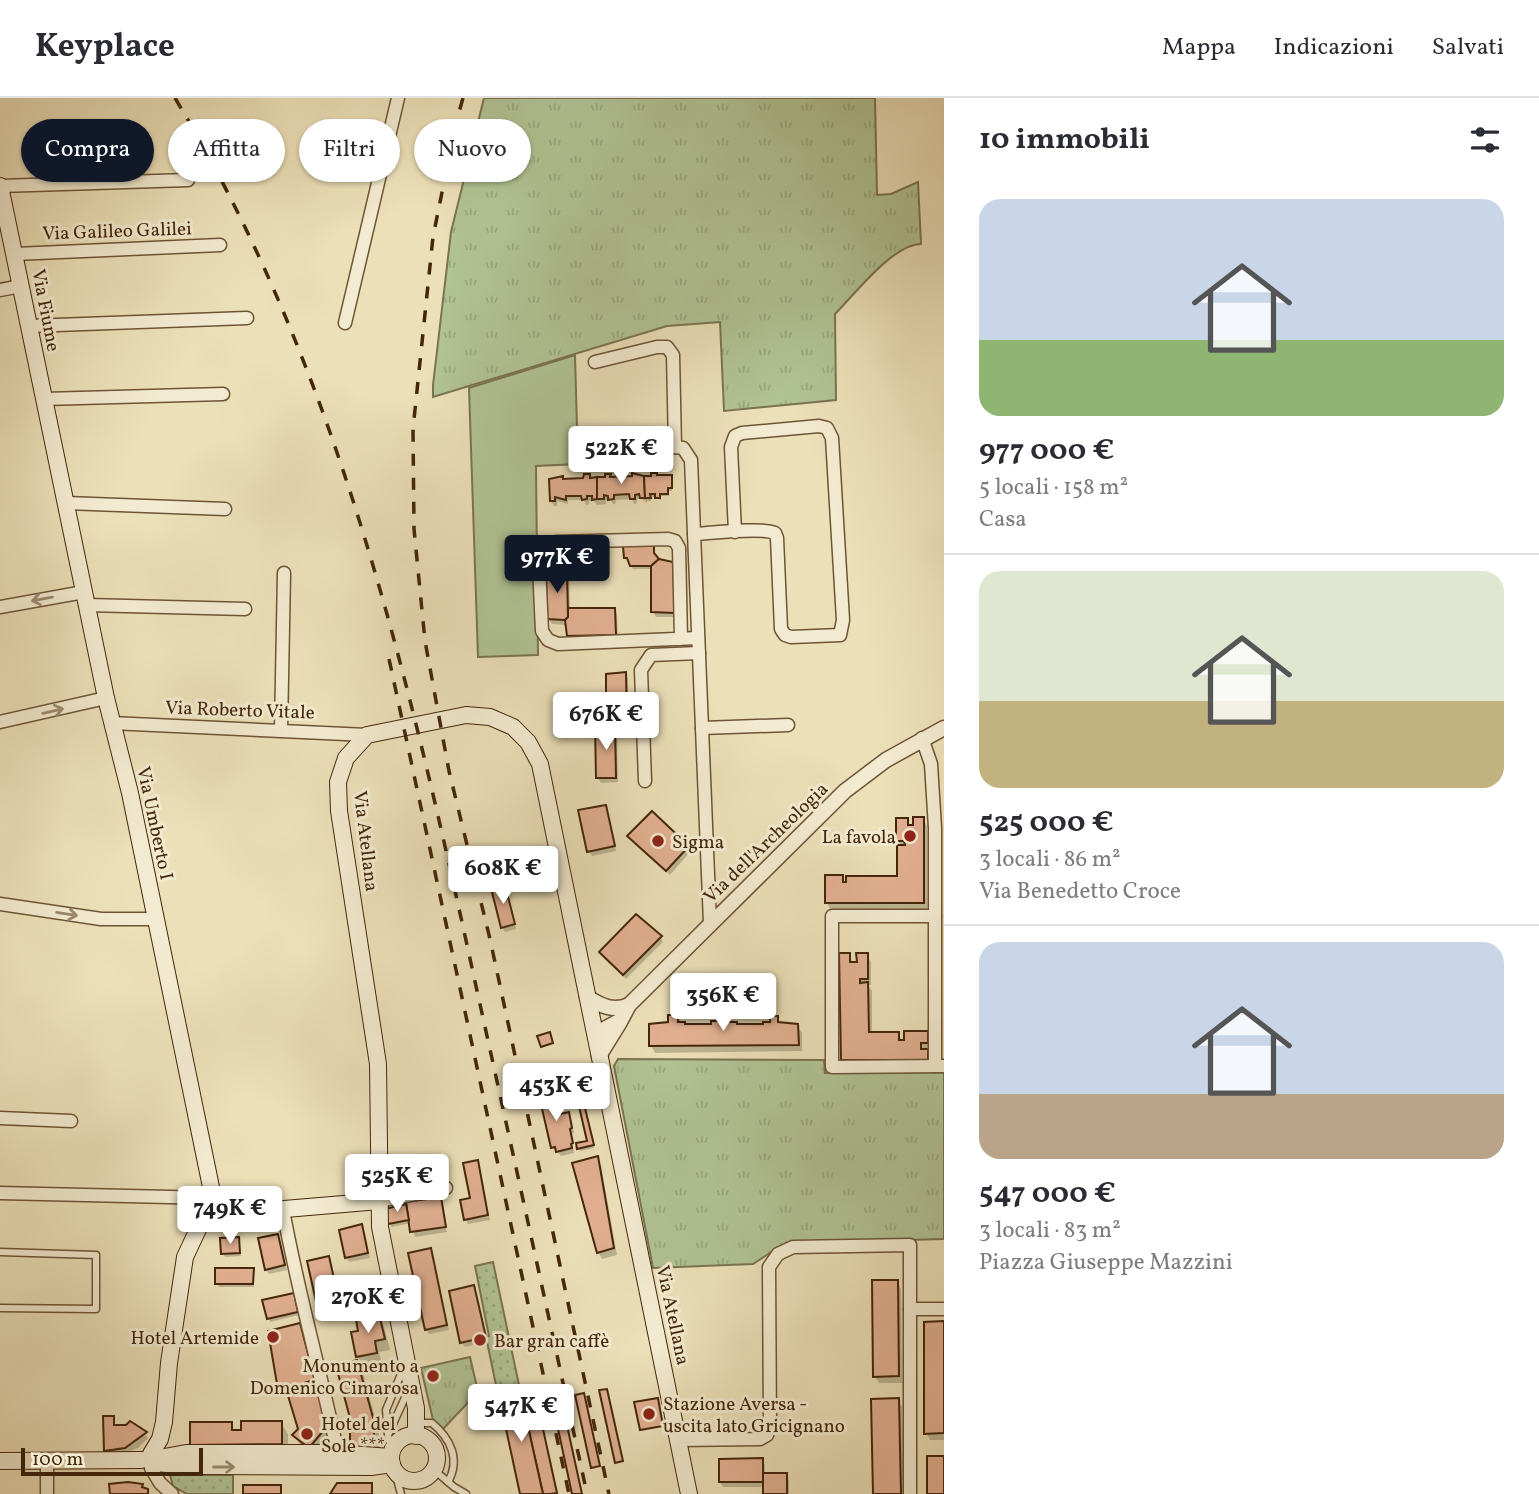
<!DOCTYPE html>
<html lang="it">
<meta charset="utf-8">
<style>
body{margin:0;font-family:Vollkorn,serif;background:#f2f2f3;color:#2b2b33;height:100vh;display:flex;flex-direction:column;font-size:26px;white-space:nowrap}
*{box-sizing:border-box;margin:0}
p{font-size:23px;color:#7c7c81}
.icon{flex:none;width:38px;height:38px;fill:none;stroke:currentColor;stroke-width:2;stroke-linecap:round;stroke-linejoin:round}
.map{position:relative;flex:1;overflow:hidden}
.details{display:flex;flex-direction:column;background:#fff;width:595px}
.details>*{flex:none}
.guide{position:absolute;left:21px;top:21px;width:665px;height:63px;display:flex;gap:14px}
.scale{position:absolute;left:21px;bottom:18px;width:182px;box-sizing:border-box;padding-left:7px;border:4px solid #44260b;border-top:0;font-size:19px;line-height:24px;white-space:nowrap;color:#44260b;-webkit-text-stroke:5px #f3ebd1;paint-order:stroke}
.price{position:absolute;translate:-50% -60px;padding:0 16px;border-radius:7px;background:#fff;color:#222;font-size:23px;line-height:46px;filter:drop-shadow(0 2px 4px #0008)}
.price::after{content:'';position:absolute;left:50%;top:42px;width:21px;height:16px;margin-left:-10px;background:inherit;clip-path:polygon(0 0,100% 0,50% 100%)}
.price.selected{background:#111827;color:#fff}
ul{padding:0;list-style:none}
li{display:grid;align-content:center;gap:14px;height:371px;padding:0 35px}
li+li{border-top:2px solid #e1e1e2}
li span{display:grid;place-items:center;height:217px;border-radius:21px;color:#555}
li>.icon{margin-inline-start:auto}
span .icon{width:126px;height:126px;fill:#fffc;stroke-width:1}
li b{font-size:30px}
h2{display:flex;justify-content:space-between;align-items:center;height:84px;padding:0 35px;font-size:30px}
.chip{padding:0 24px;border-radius:32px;background:#fff;box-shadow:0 2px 5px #0004;font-size:24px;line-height:63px}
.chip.selected{background:#111827;color:#fff}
header{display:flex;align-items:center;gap:42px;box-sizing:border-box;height:98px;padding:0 35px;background:#fff;border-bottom:2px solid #e1e1e2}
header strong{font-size:33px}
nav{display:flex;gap:38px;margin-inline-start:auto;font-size:24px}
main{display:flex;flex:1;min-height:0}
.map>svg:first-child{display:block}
.grass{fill:url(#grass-tufts);stroke:#7a7450;stroke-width:2}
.park{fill:#b1c394;stroke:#7a7450;stroke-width:2}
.garden{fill:url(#garden-dots);stroke:#7a7450;stroke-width:2}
.shadow{fill:#0003}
.building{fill:#e2b091;stroke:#44260b;stroke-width:2}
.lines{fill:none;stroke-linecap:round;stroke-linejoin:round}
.service-casing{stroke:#6e5436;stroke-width:9}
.minor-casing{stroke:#6e5436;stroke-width:15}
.tertiary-casing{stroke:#6e5436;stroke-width:17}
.secondary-casing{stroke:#44260b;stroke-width:18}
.service{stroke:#f3ebd1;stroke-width:6}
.minor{stroke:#f3ebd1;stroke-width:12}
.tertiary{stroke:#f3ebd1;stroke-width:14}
.secondary{stroke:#f3ebd1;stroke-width:16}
.rail{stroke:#44260b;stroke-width:3.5;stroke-dasharray:12 12;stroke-linecap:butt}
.oneway{stroke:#9c886e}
.poi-dot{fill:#8f2418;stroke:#f3ebd1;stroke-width:2.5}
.labels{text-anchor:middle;stroke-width:6;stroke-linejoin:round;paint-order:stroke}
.street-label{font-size:19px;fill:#44260b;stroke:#f3ebd1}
.poi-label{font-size:19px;fill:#44260b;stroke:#f3ebd1;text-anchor:start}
</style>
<header>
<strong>Keyplace</strong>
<nav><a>Mappa</a><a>Indicazioni</a><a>Salvati</a></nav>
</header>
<main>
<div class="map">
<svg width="944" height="1396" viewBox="0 0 944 1396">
<defs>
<pattern id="grass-tufts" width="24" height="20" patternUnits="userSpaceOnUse" patternTransform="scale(1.75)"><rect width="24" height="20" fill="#b1c394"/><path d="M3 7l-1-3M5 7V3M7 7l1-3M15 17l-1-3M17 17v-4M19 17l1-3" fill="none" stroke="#99a77e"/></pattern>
<pattern id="garden-dots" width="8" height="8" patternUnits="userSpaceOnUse" patternTransform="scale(1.75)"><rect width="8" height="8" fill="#b1c394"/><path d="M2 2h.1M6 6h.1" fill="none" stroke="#99a77e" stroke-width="1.8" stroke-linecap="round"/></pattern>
</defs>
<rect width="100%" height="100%" fill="#ece0b8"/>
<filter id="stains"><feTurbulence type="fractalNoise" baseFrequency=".00286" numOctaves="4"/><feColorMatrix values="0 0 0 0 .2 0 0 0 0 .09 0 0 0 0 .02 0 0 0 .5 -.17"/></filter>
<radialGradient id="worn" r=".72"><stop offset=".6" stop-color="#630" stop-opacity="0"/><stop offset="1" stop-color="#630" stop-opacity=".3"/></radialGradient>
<!-- grass -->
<g class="grass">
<path d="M484 0H875L877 97 891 96 918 84 921 146C893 146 855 196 835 216L836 302 724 313 720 224 667 228 433 299V287L451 134Z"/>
<polygon points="618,961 824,962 825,975 944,974 944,1141 796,1145 773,1153 753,1166 653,1170 614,968"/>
<polygon points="470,1259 478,1294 443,1331 433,1322 421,1270"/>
</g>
<!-- park -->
<polygon class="park" points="575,257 578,366 536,368 538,557 478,559 469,290"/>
<!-- garden -->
<g class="garden">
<polygon points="493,1164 519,1287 497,1292 486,1239 489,1238 475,1168"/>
<polygon points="170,1377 233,1377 233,1396 187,1396 173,1388"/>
</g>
<!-- shadow -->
<g class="shadow">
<polygon points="589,378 591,382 607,381 610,378 611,381 671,378 672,393 669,393 669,398 661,398 661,402 651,398 651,403 647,403 647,405 642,401 637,401 637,405 634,406 632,401 616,402 615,406 613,406 611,402 606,402 606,406 597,407 594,403 589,403 589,406 586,407 584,402 568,402 568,406 557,403 557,408 554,408 551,403 563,383 585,382"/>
<polygon points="653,449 658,463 672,465 675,470 676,519 656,519 653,514 653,471 633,471 626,460"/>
<polygon points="566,475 569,480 570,512 614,511 617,516 618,542 572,543 567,527 552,526 549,521"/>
<polygon points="625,576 628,581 629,631 617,632 618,684 601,685 598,680 608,629"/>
<polygon points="605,709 616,753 592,758 589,753"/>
<polygon points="923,721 927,728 927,811 831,812 827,805 842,779 848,789 899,780 902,749 898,743 907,722 910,729"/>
<polygon points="629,738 688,749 690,754 670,777"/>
<polygon points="504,789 516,831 505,834 502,829"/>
<polygon points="660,839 663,844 626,881 601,855"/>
<polygon points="849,857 853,865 858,865 867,857 871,864 871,887 868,887 872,893 872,936 898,936 905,948 927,935 931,942 931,952 926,952 931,960 931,968 846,969 842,962"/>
<polygon points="677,919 685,928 713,928 721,925 727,920 730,925 737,928 772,926 777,920 780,926 797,928 802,935 802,953 655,955 651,948"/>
<polygon points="549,992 557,1019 568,1016 571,1021 574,1035 571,1036 574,1055 561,1058 553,1049"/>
<polygon points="584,1007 594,1050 580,1053 579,1050 589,1044"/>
<polygon points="597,1060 601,1067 617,1157 602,1161 598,1154"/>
<polygon points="477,1064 490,1122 468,1126 465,1121 472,1101"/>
<polygon points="440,1101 447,1134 415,1139 411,1125 392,1129 390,1126 387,1112"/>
<polygon points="361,1128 370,1160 349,1164 346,1159"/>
<polygon points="277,1138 287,1172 269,1176 266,1171"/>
<polygon points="238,1141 241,1158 225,1159 223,1156"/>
<polygon points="430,1152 449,1232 429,1236 426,1231"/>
<polygon points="328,1160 341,1208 322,1212 319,1207"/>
<polygon points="253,1172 254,1189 219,1189 217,1186"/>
<polygon points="897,1184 901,1191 902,1285 879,1285 875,1278"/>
<polygon points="367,1185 373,1211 360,1214 358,1211"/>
<polygon points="473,1189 487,1244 465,1249 462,1244"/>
<polygon points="295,1199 299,1217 270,1224 265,1203"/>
<polygon points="378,1218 384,1228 390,1252 379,1254 382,1266 364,1270 358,1259 353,1236 360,1234"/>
<polygon points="944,1225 944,1342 930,1342 926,1335"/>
<polygon points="300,1227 304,1234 333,1339 315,1360 301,1348 294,1337 300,1331 290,1297 284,1299 280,1292 270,1235"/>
<polygon points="356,1264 363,1275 379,1335 380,1360 358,1361"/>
<polygon points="898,1302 902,1309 904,1396 875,1396"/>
<polygon points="113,1319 116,1329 127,1329 130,1326 145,1336 148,1340 138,1350 120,1357 108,1358 105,1353 105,1320"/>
<polygon points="281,1325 288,1336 288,1357 198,1357 192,1346 230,1326 235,1334"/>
<polygon points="762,1362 765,1367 765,1376 786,1376 789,1382 789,1396 765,1396 765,1389 723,1389 720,1384"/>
</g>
<!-- building -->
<g class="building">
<polygon points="632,375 644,378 645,400 640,400 639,396 635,397 635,401 630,401 629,396 614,397 614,401 608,402 608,398 604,397 604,401 597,401 597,379 605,379 605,376 611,376 610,379 632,378"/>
<polygon points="651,375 657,375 657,377 672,377 672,390 668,390 668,396 660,396 660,400 655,400 655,396 650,396 651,400 645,400 644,378 651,378"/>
<polygon points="584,376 590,376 590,380 597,379 597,401 592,402 592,398 587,398 587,401 582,402 581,398 566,398 566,402 555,399 555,403 550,403 549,381 563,378 563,381 583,380"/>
<polygon points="654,447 654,455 659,461 651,468 630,468 627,460 624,460 623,448"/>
<polygon points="659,461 673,464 675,515 651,514 651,468"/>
<polygon points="567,473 568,519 565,522 547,521 546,474"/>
<polygon points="568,510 615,510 616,537 567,538 565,522 568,519"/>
<polygon points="626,574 627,627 606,627 606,576"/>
<polygon points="595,627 615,627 616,680 596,680"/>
<polygon points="606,707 615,748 587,754 578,712"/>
<polygon points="652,713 689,748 666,773 627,738"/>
<polygon points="913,719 924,719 924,805 825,805 825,777 843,777 843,784 846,784 846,778 897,778 897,747 905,747 904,743 896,743 896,720 908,720 908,727 913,727"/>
<polygon points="505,787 515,826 501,830 491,790"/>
<polygon points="636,816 662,838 623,877 599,854"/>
<polygon points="839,855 850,855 850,864 857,864 856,855 868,855 868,881 860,881 860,885 868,884 869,934 899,934 899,942 904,942 904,933 928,933 928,945 921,945 921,951 928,951 928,962 841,962"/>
<polygon points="668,917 678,917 678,924 685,924 685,926 711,926 711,923 719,923 719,918 728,918 728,924 737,924 737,926 763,926 763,924 770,924 770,918 778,918 778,924 798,926 799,947 649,948 649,926 668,924"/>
<polygon points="550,934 553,945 541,949 537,938"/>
<polygon points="550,989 556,1017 569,1014 572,1030 570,1031 573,1045 571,1046 572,1050 556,1054 555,1049 551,1050 538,993"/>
<polygon points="583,1002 594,1047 577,1051 576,1045 587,1043 578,1004"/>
<polygon points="598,1058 614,1150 597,1155 572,1065"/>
<polygon points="478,1062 488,1117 464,1122 460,1102 470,1100 463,1065"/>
<polygon points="441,1099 446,1129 410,1134 406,1104"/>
<polygon points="406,1106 409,1122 388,1126 385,1111"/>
<polygon points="362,1126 368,1155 345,1160 339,1132"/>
<polygon points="278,1136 285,1167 265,1172 258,1140"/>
<polygon points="239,1139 240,1155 221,1156 220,1140"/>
<polygon points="431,1150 447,1227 425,1232 408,1155"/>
<polygon points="329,1158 339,1203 317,1208 307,1163"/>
<polygon points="215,1170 254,1170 253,1186 215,1186"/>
<polygon points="872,1182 898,1182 899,1278 873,1279"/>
<polygon points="367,1183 373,1208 357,1212 351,1187"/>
<polygon points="474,1187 486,1239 460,1245 449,1193"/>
<polygon points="294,1195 298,1214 267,1221 262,1202"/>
<polygon points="379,1216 385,1241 375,1243 377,1255 356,1259 351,1234 358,1233 356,1221"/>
<polygon points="944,1223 944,1335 924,1336 924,1224"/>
<polygon points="300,1225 315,1282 278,1292 268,1233"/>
<polygon points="357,1262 374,1323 374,1350 350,1350 350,1320 336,1268"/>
<polygon points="315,1282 328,1327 309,1350 292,1337 298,1331 286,1291"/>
<polygon points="534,1290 557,1395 550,1396 543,1396 520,1293"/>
<polygon points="607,1291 623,1363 615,1365 599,1292"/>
<polygon points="520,1293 533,1351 543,1396 520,1396 503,1317 499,1297"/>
<polygon points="584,1295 600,1368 591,1370 575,1297"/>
<polygon points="561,1300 582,1396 572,1396 552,1303"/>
<polygon points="658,1300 663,1328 640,1332 634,1304"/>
<polygon points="899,1300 901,1396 873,1396 871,1301"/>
<polygon points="103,1318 114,1318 114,1327 126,1327 130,1323 147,1334 125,1350 104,1353"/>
<polygon points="241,1323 282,1323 282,1346 190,1347 190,1324 232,1324 232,1332 241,1332"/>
<rect x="927" y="1358" width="17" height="38"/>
<polygon points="763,1360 763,1384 719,1384 719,1361"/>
<rect x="763" y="1375" width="24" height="21"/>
<polygon points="128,1384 143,1386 142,1389 148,1391 148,1396 110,1396 109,1386"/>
<polygon points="337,1385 372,1385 372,1396 330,1396"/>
<rect x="243" y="1387" width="38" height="9"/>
</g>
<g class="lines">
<!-- service casing -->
<g class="service-casing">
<g id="service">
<polyline points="0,1154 96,1157 96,1211 0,1210"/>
<path d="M418 1325H432C450 1340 461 1361 448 1384"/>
<polyline points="388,1337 386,1312 404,1269"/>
<polyline points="392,1353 388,1337 408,1293"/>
<polyline points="434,1372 454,1389 466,1396"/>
<polyline points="395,1374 401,1396"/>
</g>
</g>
<!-- minor casing -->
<g class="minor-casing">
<g id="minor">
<polyline points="0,88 188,82"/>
<polyline points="15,156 220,147"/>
<polyline points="0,192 21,188"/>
<polyline points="345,225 398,0"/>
<polyline points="29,228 247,220"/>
<polyline points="595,264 657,249 667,249 673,257 675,349"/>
<polyline points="44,301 223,296"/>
<polyline points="585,354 675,349 683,350 691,362 710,825"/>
<polyline points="66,405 225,411"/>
<path d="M694 436C711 435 762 429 775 435L777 440 781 531 785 537 791 539 840 537 843 522 832 340 827 330 819 328 742 335 735 338 731 349 735 434"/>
<polyline points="87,507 245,511"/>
<polyline points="0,509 84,494"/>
<polyline points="681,541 679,450 675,443 668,441 556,444 547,452 539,467 542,533 548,542 558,546 698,540"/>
<polyline points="0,624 106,600"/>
<polyline points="111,625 367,637"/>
<polyline points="702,630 788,627"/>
<polyline points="281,632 284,475"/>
<polyline points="922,640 931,666 935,730 935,968"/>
<polyline points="645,683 641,572 651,557 699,555"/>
<polyline points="0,806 101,821 155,821"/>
<polyline points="935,818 832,818 832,969 944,968"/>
<polyline points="0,1020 71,1023"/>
<polyline points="0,1095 212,1100"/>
<polyline points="379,1103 446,1090"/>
<path d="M283 1112C297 1189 318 1265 335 1342V1355"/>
<polyline points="910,1211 944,1211"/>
<polyline points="678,1342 760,1341 767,1337 770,1328 769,1169 778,1156 793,1149 910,1147 910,1396"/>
<polyline points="151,1370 160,1385 172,1396"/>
<polyline points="47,1396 47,1363"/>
</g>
</g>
<!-- tertiary casing -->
<g class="tertiary-casing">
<g id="tertiary">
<path d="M587 899C601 908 614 914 629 907"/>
<polyline points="595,936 621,922 629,907 845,693 886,662 944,630"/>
<polyline points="599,958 620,924"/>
</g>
</g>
<!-- secondary casing -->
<g class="secondary-casing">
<g id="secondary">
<polyline points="0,88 106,600 130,695 211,1089 214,1117"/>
<circle cx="414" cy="1360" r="23"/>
<polyline points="416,1338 416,1310 380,1129 378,966 339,713 338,684 346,660 367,637 466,617 490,619 513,629 528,644 540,666 689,1396"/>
<polyline points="151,1356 160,1341 164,1324 169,1265 185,1159 200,1127 214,1117 379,1103"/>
<polyline points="159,1360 186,1355 335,1355 391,1359"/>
<polyline points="0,1363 142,1362"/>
<polyline points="156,1365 188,1368 371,1369 392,1366"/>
</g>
</g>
<!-- service -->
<use href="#service" class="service"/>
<!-- minor -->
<use href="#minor" class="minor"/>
<!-- tertiary -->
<use href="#tertiary" class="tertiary"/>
<!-- secondary -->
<use href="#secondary" class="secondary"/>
<!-- rail -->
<g class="rail">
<path d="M175 0C337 268 408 576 474 879 512 1051 550 1224 587 1396"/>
<polyline points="463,0 456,25 433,139 413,331 414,431 425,543 449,673 490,841 609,1396"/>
<polyline points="389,561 569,1396"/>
</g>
</g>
<!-- one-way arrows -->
<defs><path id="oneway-shaft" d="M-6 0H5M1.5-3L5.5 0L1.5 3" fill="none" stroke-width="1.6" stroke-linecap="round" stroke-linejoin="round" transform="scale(1.75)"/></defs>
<g class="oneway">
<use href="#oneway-shaft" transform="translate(42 501) rotate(170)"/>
<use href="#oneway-shaft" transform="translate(53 613) rotate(-13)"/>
<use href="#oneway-shaft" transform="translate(67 816) rotate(9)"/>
<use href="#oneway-shaft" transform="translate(224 1369)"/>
</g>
<!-- markers -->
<g class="poi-dot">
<circle cx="910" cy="738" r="7"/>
<circle cx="658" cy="743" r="7"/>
<circle cx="273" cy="1239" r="7"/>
<circle cx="480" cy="1242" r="7"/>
<circle cx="433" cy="1278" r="7"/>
<circle cx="649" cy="1316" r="7"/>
<circle cx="307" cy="1336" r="7"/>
</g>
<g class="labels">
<!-- street labels -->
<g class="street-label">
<text transform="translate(117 132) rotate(-2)" y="7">Via Galileo Galilei</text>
<text transform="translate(47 212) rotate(79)" y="7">Via Fiume</text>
<text transform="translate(240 611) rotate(2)" y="7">Via Roberto Vitale</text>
<text transform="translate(156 725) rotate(78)" y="7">Via Umberto I</text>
<text transform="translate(367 743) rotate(83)" y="7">Via Atellana</text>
<text transform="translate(765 744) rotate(-44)" y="7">Via dell'Archeologia</text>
<text transform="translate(674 1217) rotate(78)" y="7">Via Atellana</text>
</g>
<!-- poi labels -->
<g class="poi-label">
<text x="896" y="745" text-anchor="end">La favola</text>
<text x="672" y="750">Sigma</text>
<text x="259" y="1246" text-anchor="end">Hotel Artemide</text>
<text x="494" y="1249">Bar gran caffè</text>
<text x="419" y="1274" text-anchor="end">Monumento a<tspan x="419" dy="22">Domenico Cimarosa</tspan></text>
<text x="663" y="1312">Stazione Aversa -<tspan x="663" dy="22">uscita lato Gricignano</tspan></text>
<text x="321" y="1332">Hotel del<tspan x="321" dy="22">Sole ***</tspan></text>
</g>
</g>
<rect width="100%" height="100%" filter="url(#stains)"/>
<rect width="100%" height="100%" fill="url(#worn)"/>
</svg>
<div class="scale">100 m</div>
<b class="price" style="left:621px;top:388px">522K €</b>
<b class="price selected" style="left:557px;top:497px">977K €</b>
<b class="price" style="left:606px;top:654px">676K €</b>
<b class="price" style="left:503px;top:808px">608K €</b>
<b class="price" style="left:723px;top:935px">356K €</b>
<b class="price" style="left:556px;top:1025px">453K €</b>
<b class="price" style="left:397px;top:1116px">525K €</b>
<b class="price" style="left:230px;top:1148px">749K €</b>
<b class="price" style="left:368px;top:1237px">270K €</b>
<b class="price" style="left:521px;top:1346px">547K €</b>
<div class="guide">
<a class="chip selected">Compra</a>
<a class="chip">Affitta</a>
<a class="chip">Filtri</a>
<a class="chip">Nuovo</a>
</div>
</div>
<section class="details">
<h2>10 immobili<svg class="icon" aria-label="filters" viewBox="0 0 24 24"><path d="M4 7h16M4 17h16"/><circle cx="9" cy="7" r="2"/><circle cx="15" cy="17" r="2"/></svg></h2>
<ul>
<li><span style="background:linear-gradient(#c9d6e8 65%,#8fb573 0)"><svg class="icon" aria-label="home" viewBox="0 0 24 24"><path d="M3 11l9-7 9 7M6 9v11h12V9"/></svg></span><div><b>977 000 €</b><p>5 locali · 158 m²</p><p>Casa</p></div></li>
<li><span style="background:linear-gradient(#dfe7d0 60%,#c2b280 0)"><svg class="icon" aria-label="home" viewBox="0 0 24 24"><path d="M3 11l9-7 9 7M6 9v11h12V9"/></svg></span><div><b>525 000 €</b><p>3 locali · 86 m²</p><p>Via Benedetto Croce</p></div></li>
<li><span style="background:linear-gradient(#c9d6e8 70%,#b9a48a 0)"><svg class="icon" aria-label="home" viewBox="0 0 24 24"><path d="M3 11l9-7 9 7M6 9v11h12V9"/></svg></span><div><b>547 000 €</b><p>3 locali · 83 m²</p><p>Piazza Giuseppe Mazzini</p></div></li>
</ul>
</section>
</main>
